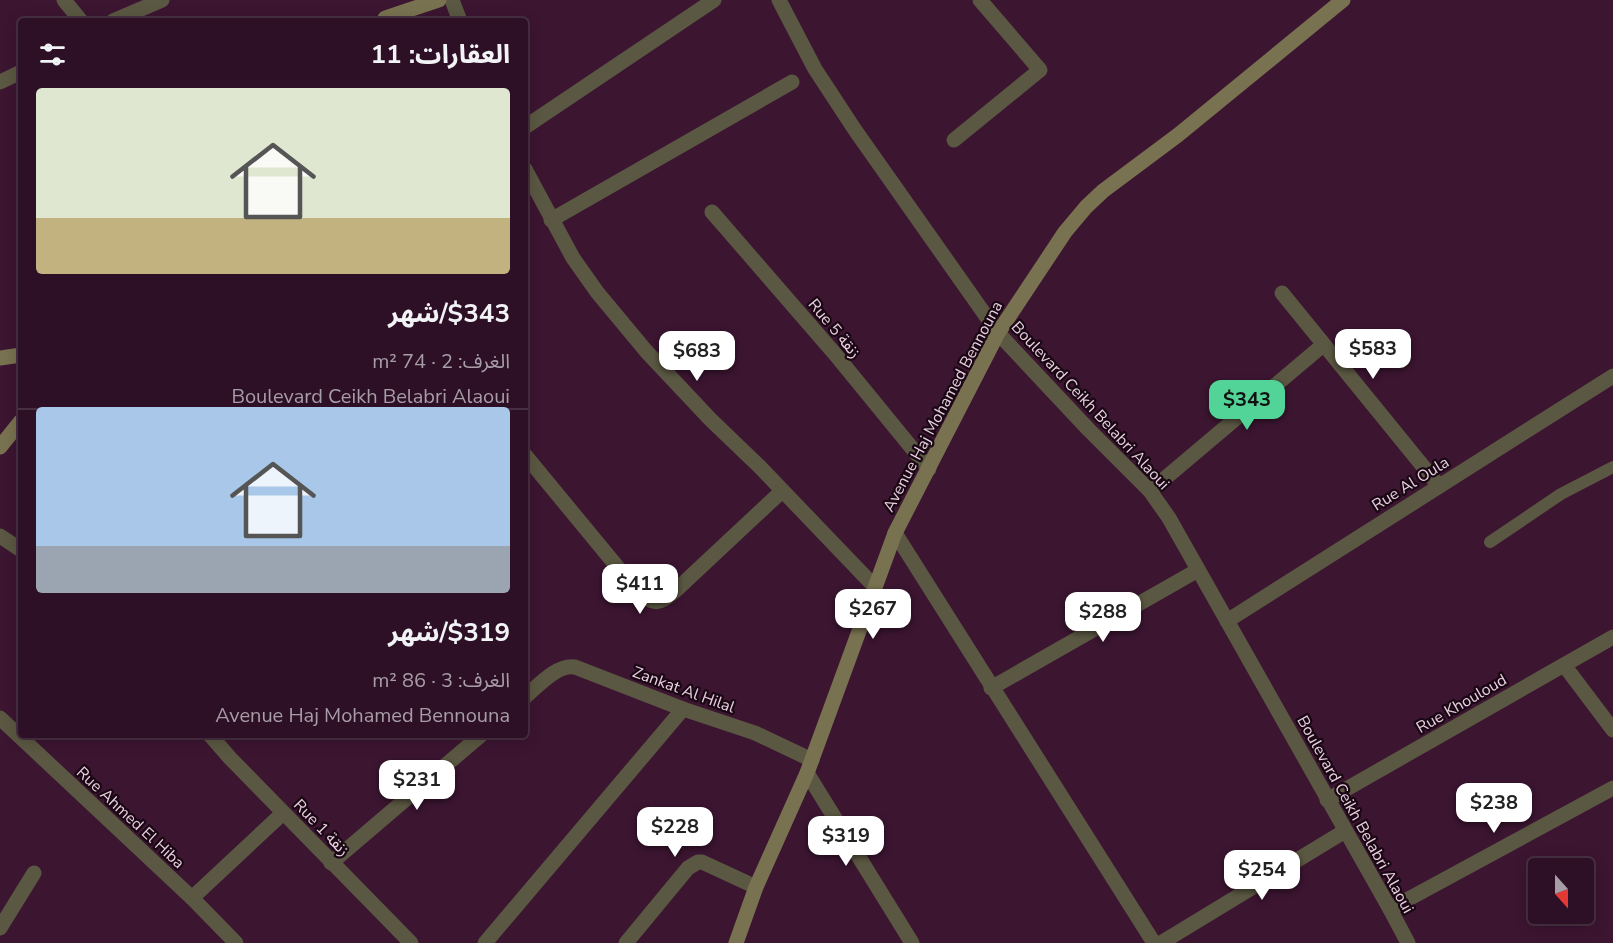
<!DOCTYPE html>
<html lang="ar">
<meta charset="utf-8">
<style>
body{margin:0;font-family:"Nunito Sans","Noto Sans Arabic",sans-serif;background:#391e32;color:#f1f3f6;direction:rtl;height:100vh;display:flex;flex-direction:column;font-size:22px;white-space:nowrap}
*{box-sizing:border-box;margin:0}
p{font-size:20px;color:#a79da7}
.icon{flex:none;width:33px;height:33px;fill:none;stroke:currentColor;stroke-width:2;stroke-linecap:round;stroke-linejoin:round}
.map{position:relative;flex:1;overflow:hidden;direction:ltr}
.side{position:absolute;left:18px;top:18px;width:510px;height:720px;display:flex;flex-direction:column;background:#2d1025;border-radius:6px;box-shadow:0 3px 15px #0003,0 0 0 2px #483042;direction:rtl}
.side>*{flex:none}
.needle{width:39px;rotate:159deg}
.tools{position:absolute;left:1528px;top:858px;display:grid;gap:12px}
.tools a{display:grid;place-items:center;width:66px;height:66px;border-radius:6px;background:#2d1025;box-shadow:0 3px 15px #0003,0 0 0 2px #483042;font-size:30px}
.price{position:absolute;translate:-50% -51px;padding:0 14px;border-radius:12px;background:#fff;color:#222;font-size:20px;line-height:39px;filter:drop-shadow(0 2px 3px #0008)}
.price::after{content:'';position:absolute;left:50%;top:36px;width:18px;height:14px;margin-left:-9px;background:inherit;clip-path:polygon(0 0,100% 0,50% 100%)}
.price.on{background:#52d397;color:#111}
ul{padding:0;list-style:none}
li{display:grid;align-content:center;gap:12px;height:318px;padding:0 18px}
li+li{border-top:2px solid #483042}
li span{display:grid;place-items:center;height:186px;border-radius:6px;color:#555}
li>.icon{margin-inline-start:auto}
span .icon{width:108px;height:108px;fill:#fffc;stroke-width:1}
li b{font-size:26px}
h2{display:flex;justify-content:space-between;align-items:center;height:72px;padding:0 18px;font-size:26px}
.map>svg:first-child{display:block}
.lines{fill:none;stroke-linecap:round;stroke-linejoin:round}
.lane{stroke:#5a5742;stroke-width:12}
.street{stroke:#5a5742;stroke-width:15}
.secondary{stroke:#787250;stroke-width:15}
.labels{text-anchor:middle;stroke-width:4.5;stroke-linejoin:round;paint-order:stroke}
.street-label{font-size:16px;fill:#e9cfdf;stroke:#190814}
</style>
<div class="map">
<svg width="1613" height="943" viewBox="0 0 1613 943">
<rect width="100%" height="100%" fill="#3c1531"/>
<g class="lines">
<!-- lane -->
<polyline class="lane" points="1490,542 1561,494 1613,467"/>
<!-- street -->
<g class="street">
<polyline points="64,0 81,21"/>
<polyline points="452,0 460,21"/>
<polyline points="779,0 815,69 855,130 998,333 1089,430 1150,491 1169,518 1390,909 1408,943"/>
<polyline points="113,21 162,0"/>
<polyline points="0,82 21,72"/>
<polyline points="525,127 714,0"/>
<polyline points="954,140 1040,70 980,0"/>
<polyline points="525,169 573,258 597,292 646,351 710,419 759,466 875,587"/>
<polyline points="712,212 835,354 929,469"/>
<polyline points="551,220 792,82"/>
<polyline points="1282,293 1439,486"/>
<path d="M525 455 638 592C654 605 658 605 674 592L782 491"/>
<polyline points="1150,491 1323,345"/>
<polyline points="895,533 1154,943"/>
<polyline points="0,536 21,550"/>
<polyline points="1227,621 1613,376"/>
<polyline points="1564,665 1613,730"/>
<polyline points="991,688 1198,570"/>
<path d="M525 697C538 686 557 664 575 667L683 709 755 733 812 760"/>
<polyline points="0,718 192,898 236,943"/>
<polyline points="210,735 230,758 411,943"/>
<polyline points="807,773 912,943"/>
<polyline points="1327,800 1613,637"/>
<polyline points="331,863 481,735"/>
<polyline points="192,898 283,813"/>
<polyline points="1390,909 1613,788"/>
<polyline points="0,928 34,873"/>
<polyline points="485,943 683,709"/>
<polyline points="626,943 688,868 698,862 702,862 756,887"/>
<polyline points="1161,943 1345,831"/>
</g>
<!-- secondary -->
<g class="secondary">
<polyline points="385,18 439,0"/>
<polyline points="0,358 21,355"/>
<polyline points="0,447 21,421"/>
<polyline points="736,943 756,887 807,773 895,533 998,333 1065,232 1086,207 1103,191 1178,135 1343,0"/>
</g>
</g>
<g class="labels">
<!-- street labels -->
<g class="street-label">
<text transform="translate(835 328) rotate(50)" y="6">Rue 5 زنقة</text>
<text transform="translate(1091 405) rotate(47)" y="6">Boulevard Ceikh Belabri Alaoui</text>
<text transform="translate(942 406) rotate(-62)" y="6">Avenue Haj Mohamed Bennouna</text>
<text transform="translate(1410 483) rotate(-32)" y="6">Rue Al Oula</text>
<text transform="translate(684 689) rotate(20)" y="6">Zankat Al Hilal</text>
<text transform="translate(1461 703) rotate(-30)" y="6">Rue Khouloud</text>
<text transform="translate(1356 814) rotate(61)" y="6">Boulevard Ceikh Belabri Alaoui</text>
<text transform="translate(131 817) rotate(43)" y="6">Rue Ahmed El Hiba</text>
<text transform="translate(322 827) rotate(46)" y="6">Rue 1 زنقة</text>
</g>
</g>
</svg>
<div class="tools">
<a><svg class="needle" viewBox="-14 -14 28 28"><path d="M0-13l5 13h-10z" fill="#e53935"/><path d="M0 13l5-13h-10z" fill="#a79da7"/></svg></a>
</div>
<b class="price" style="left:1373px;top:380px">$583</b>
<b class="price" style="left:697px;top:382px">$683</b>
<b class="price on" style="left:1247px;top:431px">$343</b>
<b class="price" style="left:640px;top:615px">$411</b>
<b class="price" style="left:873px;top:640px">$267</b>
<b class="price" style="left:1103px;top:643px">$288</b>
<b class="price" style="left:417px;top:811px">$231</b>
<b class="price" style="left:1494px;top:834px">$238</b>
<b class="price" style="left:675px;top:858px">$228</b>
<b class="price" style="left:846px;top:867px">$319</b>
<b class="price" style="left:1262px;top:901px">$254</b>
<section class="side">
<h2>العقارات: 11<svg class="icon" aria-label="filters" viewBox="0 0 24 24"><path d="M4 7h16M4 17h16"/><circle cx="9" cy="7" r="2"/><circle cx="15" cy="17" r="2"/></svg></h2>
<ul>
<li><span style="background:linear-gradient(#dfe7d0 70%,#c2b280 0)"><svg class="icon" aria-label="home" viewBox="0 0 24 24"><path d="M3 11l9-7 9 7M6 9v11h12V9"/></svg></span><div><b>$343/شهر</b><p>الغرف: 2 · 74 m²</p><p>Boulevard Ceikh Belabri Alaoui</p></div></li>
<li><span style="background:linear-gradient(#a9c7e8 75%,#9aa5b1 0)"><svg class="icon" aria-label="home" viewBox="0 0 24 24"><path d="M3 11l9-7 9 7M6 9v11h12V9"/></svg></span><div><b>$319/شهر</b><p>الغرف: 3 · 86 m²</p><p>Avenue Haj Mohamed Bennouna</p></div></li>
</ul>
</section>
</div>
